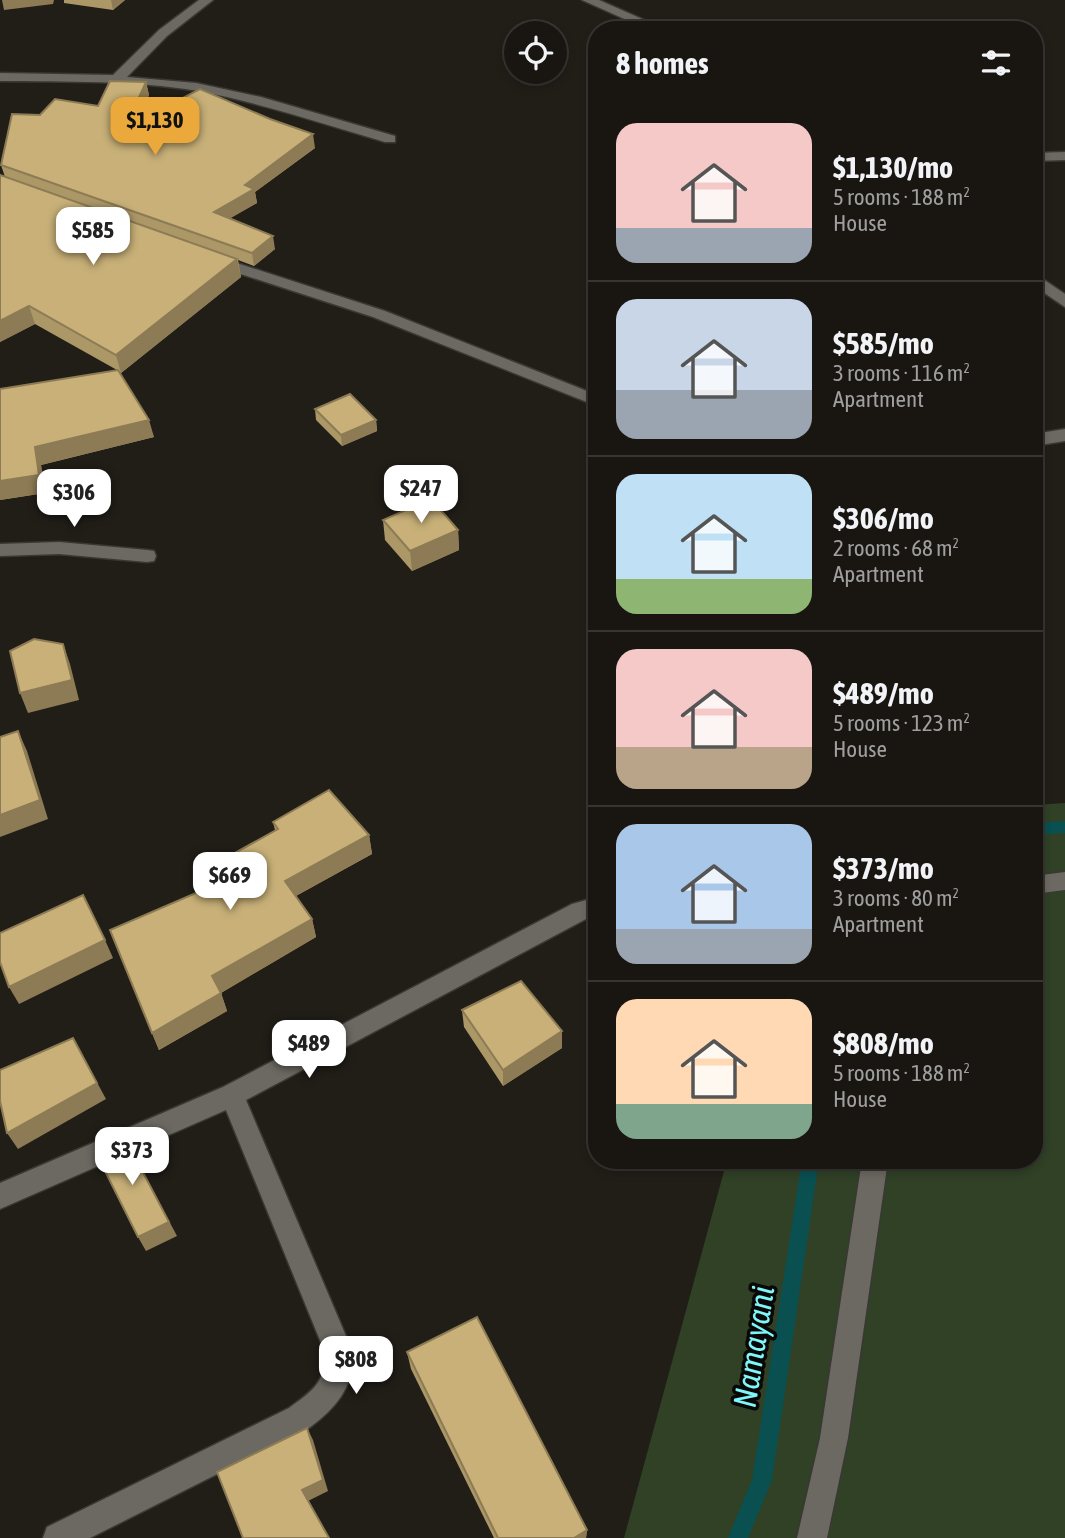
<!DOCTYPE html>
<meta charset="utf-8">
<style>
body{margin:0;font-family:"Asap Condensed",sans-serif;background:#221f1b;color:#f1f3f6;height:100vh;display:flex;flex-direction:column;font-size:26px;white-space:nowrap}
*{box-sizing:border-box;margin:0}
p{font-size:23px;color:#9f9f9f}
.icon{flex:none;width:38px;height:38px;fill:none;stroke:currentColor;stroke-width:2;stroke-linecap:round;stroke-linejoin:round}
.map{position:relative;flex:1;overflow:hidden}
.panel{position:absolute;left:588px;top:21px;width:455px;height:1148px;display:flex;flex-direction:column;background:#191612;border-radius:28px;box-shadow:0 4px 10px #0003,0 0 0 2px #373532}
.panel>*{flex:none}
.fabs{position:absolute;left:504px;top:21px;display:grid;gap:14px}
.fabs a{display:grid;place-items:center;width:63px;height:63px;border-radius:50%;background:#191612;box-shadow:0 4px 10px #0003,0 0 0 2px #373532;font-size:35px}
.price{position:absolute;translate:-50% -60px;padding:0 16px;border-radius:14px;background:#fff;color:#222;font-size:23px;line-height:46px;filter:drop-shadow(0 2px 4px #0008)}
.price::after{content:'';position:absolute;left:50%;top:42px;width:21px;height:16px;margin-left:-10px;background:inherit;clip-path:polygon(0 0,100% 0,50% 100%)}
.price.on{background:#eca93b;color:#111}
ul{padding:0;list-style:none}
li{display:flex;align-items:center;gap:21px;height:175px;padding:0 28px}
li+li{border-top:2px solid #373532}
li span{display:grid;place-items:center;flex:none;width:196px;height:140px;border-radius:21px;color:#555}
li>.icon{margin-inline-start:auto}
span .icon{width:84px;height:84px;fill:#fffc;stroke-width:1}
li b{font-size:30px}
h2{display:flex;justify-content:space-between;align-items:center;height:84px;padding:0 28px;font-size:30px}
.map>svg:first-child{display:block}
.green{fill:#304126}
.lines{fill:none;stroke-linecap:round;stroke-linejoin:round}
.stream{fill:#0a5051;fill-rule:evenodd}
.lane-casing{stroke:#3a3834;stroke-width:3}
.street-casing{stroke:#3a3834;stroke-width:3}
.lane{fill:#6c6962;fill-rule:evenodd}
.street{fill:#6c6962;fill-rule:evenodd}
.wall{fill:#ac9767}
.shaded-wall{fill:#8c7b54}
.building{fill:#c8b078;stroke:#8c7b54;stroke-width:2}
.labels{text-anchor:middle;stroke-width:7;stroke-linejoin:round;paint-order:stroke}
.near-water-label{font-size:32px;font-style:italic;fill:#7ff7fa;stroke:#090806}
</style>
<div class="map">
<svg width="1065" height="1538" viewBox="0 0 1065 1538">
<rect width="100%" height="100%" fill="#211e18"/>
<!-- green -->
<polygon class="green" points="1065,803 1065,1538 624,1538 727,1160 1034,1160 1034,805"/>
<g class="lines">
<!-- stream -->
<g class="stream">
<polygon points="1065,821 1065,833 1034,835 1034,823"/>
<polygon points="802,1160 819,1160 772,1480 748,1538 728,1538 752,1480"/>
</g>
<!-- lane casing -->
<g class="lane-casing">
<g id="lane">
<polygon points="1065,872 1065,890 1034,894 1034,876"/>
<polygon points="862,1160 888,1160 848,1438 827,1538 797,1538 820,1438"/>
</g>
</g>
<!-- street casing -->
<g class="street-casing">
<g id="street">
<path d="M199 0H213L167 36 127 77 196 83 261 97 395 136V142H385C323 124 262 103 198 91 133 80 66 82 0 81V73L113 75 159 30Z"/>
<polygon points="582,0 599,0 667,30 649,30"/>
<polygon points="1065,152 1065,160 1034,161 1034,153"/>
<polygon points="215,256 385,311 597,395 597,406 373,317 210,264 207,261 210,258"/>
<polygon points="1034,273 1065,294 1065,307 1034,286"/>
<polygon points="1065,429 1065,441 1034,446 1034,434"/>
<polygon points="59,542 147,550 154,551 156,556 154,561 147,562 59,554 0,556 0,544"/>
<path d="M597 897V916L586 919 246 1100 354 1355C352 1389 336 1408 309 1428L90 1538H43L47 1527 289 1408C311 1392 324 1384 326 1355L226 1110 0 1209V1183L223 1087 572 904Z"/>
</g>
</g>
<!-- lane -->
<use href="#lane" class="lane"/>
<!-- street -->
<use href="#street" class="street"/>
</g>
<!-- wall -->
<g class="wall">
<polygon points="64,0 125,0 113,10 64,3"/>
<polygon points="146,82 149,95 137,122 315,148 255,192 257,203 230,218 275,249 254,266 238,260 241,277 121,373 120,372 154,437 41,465 45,493 0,500 117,370 35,324 0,342 0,175 5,177 1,165 40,115 98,106"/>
<polygon points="315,409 376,420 377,431 342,446 316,420"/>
<polygon points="383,520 458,530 459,550 412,571 385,540"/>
<polygon points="273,822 369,835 372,854 296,896 312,919 316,937 221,993 227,1011 159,1050 152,1033 213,886 208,868 275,830"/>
<polygon points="462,1010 562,1031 562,1048 503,1086 464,1027"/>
<polygon points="407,1352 587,1530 586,1538 494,1538 411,1369"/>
</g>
<!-- shaded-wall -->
<g class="shaded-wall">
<polygon points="2,0 54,0 53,4 4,10"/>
<polygon points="111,0 125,0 113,10"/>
<polygon points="146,82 149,95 128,141 125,128"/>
<polygon points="313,134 315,148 255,192 257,203 217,226 214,212 245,185"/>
<polygon points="273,236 275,249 254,266 252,253"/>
<polygon points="237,259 241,277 121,373 116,355"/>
<polygon points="29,306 35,324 0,342 0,321"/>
<polygon points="149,420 154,437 41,465 45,493 0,500 0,481 35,447"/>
<polygon points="376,420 377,431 342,446 341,435"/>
<polygon points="458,530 459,550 412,571 410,551"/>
<polygon points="63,644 70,664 79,700 28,713 20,693"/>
<polygon points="18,731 27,751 48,819 0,837 0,815"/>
<polygon points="369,835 372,854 290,899 285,881"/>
<polygon points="312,919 316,937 219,994 212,976"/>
<polygon points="105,940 113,958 19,1004 9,987"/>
<polygon points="221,993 227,1011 159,1050 152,1033"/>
<polygon points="562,1031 562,1048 503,1086 503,1070"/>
<polygon points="73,1038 106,1099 18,1149 7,1133"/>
<polygon points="125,1138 177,1236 146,1251 138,1237"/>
<polygon points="307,1428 313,1440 328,1491 308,1501 302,1490"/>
<polygon points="587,1530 586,1538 574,1538"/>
</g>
<!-- building -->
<g class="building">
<polygon points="110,81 146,82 125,128 200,89 270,119 313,134 245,185 254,189 214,212 273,236 252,253 1,165 12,114 40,115 55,99 98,106"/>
<polygon points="0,175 237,259 116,355 29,306 0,321"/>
<polygon points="118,370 149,420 35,447 39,475 0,481 0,389"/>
<polygon points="350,394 376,420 341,435 315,409"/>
<polygon points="431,499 458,530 410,551 383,520"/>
<polygon points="34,639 63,644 72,680 20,693 10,651"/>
<polygon points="18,731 40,800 0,815 0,737"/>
<polygon points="329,790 369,835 285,881 312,919 212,976 221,993 152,1033 110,930 217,884 208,868 278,829 273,822"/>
<polygon points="83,895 105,940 9,987 0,962 0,933"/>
<polygon points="521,981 562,1031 503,1070 462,1010"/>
<polygon points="73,1038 97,1083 7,1133 0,1101 0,1070"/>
<polygon points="125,1138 169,1222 138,1237 95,1151"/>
<polygon points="477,1317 587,1530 574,1538 498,1538 407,1352"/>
<polygon points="307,1428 323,1480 302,1490 329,1538 243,1538 217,1472"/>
</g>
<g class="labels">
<!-- near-water labels -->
<g class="near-water-label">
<text transform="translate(754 1347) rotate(-81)" y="11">Namayani</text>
</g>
</g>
</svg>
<div class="fabs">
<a><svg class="icon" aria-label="locate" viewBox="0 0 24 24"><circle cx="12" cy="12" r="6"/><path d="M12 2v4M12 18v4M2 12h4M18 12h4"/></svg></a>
</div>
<b class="price on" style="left:155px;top:157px">$1,130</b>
<b class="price" style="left:93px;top:267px">$585</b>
<b class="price" style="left:421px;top:525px">$247</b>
<b class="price" style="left:74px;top:529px">$306</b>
<b class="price" style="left:230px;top:912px">$669</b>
<b class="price" style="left:309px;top:1080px">$489</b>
<b class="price" style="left:132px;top:1187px">$373</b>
<b class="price" style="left:356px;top:1396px">$808</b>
<section class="panel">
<h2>8 homes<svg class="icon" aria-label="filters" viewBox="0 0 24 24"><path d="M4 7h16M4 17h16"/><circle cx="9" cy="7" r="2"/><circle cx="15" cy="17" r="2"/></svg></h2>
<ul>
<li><span style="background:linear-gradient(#f6c9c9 75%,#9aa5b1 0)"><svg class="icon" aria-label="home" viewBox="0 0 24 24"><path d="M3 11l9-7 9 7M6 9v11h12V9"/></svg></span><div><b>$1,130/mo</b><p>5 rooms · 188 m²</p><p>House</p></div></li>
<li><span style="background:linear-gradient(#c9d6e8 65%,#9aa5b1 0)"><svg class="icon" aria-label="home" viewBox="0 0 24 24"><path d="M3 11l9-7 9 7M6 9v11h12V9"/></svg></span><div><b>$585/mo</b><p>3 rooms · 116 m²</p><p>Apartment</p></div></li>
<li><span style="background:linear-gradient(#bfe0f5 75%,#8fb573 0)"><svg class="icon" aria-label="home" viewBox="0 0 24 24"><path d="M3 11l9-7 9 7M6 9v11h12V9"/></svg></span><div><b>$306/mo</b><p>2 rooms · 68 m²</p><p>Apartment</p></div></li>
<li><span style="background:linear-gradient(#f6c9c9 70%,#b9a48a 0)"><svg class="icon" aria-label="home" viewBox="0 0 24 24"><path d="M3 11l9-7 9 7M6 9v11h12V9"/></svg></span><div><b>$489/mo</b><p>5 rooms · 123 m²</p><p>House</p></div></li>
<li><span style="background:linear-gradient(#a9c7e8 75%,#9aa5b1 0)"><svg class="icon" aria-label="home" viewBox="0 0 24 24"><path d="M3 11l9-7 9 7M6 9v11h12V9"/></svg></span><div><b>$373/mo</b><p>3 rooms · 80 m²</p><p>Apartment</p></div></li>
<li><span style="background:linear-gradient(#ffd9b3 75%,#7fa58c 0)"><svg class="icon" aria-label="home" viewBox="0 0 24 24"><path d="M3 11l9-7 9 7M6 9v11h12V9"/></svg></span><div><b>$808/mo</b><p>5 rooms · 188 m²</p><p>House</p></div></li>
</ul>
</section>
</div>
